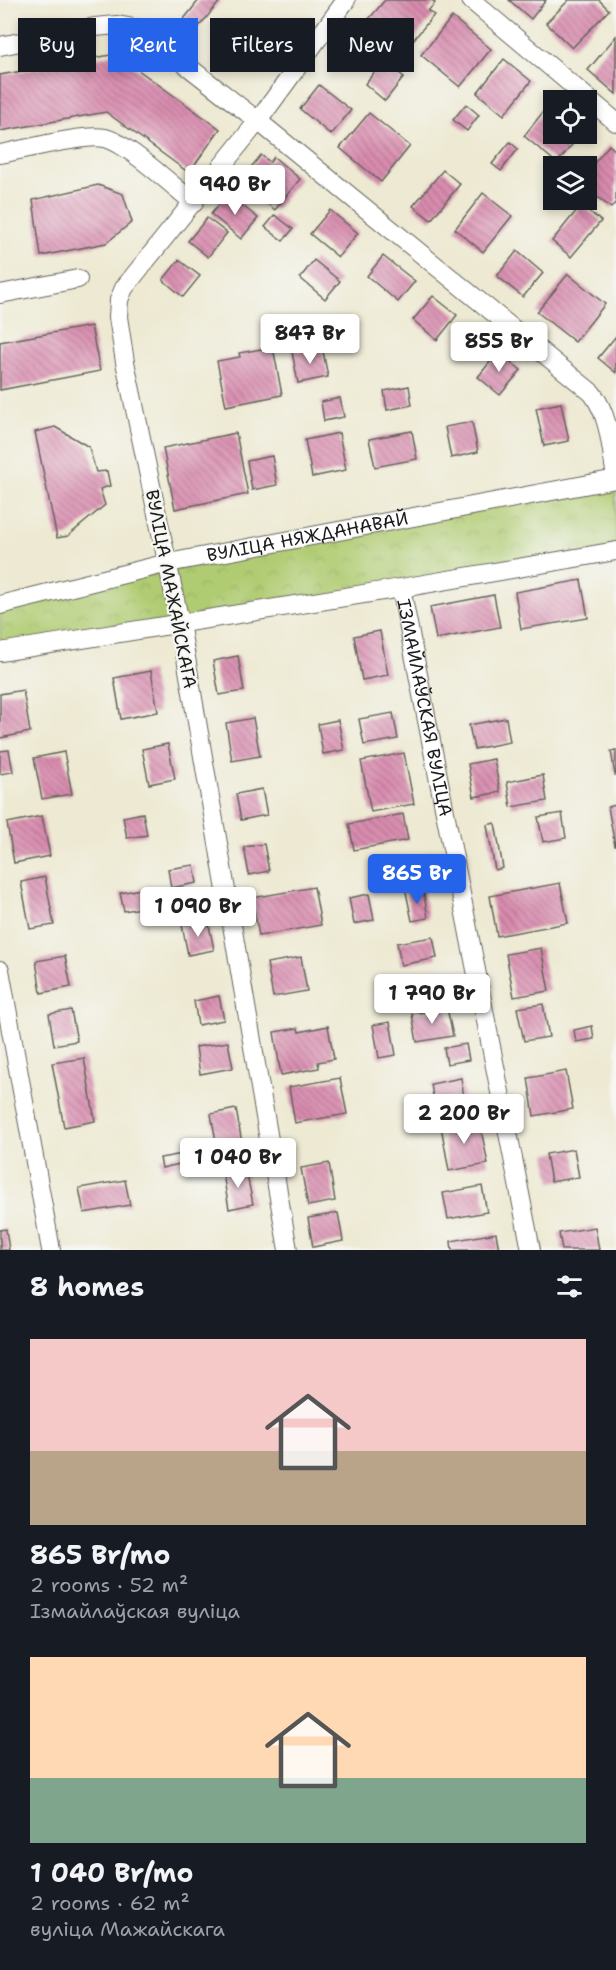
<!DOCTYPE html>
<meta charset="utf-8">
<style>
body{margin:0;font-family:"Shantell Sans",sans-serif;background:#242831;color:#f1f3f6;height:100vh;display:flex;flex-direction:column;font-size:22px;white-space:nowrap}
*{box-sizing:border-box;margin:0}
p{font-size:20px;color:#9ea1a6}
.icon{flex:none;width:33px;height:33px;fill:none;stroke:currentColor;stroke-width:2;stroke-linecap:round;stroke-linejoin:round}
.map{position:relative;height:1250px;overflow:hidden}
.drawer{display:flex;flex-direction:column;background:#171b24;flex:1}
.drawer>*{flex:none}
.hud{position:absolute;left:18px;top:18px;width:580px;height:54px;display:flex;gap:12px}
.controls{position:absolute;left:543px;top:90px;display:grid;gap:12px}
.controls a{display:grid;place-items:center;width:54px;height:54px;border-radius:0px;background:#171b24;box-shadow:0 3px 9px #0003;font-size:30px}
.price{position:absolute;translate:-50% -51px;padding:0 14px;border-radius:6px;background:#fff;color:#222;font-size:20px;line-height:39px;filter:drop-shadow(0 2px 3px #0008)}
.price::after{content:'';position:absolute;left:50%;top:36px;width:18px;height:14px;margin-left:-9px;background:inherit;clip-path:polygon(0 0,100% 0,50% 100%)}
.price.current{background:#2563eb;color:#fff}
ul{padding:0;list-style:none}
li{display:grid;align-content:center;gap:12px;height:318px;padding:0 30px}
li span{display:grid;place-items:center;height:186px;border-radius:0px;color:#555}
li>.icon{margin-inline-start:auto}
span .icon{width:108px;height:108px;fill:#fffc;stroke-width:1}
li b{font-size:26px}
h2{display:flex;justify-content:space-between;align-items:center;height:72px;padding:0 30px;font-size:26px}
.tag{padding:0 21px;border-radius:0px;background:#171b24;box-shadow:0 3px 9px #0003;font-size:21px;line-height:54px}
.tag.current{background:#2563eb;color:#fff}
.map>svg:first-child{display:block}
.park{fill:url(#park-crowns);stroke:#667447;stroke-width:1.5}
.building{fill:url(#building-back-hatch)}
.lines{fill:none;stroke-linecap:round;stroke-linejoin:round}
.street-casing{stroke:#65645c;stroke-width:20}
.street{stroke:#fff;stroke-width:18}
.labels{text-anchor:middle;stroke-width:4.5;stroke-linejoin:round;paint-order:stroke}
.street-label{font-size:18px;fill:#1c1c1c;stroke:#f6f6f2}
</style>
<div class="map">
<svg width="616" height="1250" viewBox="0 0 616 1250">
<defs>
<pattern id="park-crowns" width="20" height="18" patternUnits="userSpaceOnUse" patternTransform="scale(1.5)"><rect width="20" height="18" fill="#b0cc72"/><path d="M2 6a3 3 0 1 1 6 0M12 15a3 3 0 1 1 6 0" fill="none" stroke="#97af62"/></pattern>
<pattern id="building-back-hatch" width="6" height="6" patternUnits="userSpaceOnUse" patternTransform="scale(1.5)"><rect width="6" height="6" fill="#d98caf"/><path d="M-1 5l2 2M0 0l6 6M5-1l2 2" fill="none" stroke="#af728e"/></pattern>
</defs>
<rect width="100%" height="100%" fill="#f6f6f2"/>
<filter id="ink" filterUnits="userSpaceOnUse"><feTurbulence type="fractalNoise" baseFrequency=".0167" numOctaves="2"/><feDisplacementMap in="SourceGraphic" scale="12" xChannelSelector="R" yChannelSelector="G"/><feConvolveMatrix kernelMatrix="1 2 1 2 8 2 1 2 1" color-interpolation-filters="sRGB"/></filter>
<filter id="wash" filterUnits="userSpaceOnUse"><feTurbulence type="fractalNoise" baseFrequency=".008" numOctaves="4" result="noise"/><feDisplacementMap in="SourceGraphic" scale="24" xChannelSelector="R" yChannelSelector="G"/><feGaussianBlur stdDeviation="1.35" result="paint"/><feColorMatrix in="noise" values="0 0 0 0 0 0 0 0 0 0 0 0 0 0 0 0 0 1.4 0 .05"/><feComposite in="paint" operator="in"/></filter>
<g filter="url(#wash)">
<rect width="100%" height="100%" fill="#ede9d2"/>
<!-- park -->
<polygon class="park" points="616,479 616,551 0,652 0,605"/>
<g id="blocks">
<!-- building -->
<g class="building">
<polygon points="199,0 221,0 192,35 180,24"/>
<polygon points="385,0 432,0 435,3 428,11 434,15 400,56 396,52 389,60 357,33"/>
<polygon points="509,0 546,0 531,19"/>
<polygon points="569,0 599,0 609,10 572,48 546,23"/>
<polygon points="452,17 491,49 460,87 421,55"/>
<polygon points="616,36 616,94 588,70"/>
<polygon points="116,54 220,129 189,173 106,112 0,131 0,75"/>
<polygon points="504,59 531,81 504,115 477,93"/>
<polygon points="384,60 404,77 385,101 365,84"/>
<polygon points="319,85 351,110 331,135 300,109"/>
<polygon points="466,104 479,115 467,131 453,120"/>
<polygon points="547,107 554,112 554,134 581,134 557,163 524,136"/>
<polygon points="369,113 410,146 381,182 340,148"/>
<polygon points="510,142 518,149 501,171 492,164"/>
<polygon points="609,145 616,151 616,202 611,208 586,188 586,173"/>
<polygon points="261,155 270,162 274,157 300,179 275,210 240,181"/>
<polygon points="443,170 460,184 431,220 413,206"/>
<polygon points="98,185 123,194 132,222 106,243 41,256 33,200"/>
<polygon points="483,193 512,216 483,252 455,229"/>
<polygon points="228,194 258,218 241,239 211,214"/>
<polygon points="581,205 601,221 571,257 552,241"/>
<polygon points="330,210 358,233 338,257 310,234"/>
<polygon points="275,215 293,229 283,241 265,227"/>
<polygon points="207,218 227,233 208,257 188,241"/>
<polygon points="517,251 543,273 523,297 497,276"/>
<polygon points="383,256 415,281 398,302 367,276"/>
<polygon points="179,260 200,276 183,297 163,280"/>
<polygon points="314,260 340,281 325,299 300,278"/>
<polygon points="568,274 605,304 575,342 537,312"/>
<polygon points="433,296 457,315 437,340 413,320"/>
<polygon points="91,326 100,371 0,390 0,342"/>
<polygon points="616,336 616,373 598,358"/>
<polygon points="322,346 328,377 298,383 292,352"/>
<polygon points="273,347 282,395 226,406 217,361 240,357 239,353"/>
<polygon points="498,352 521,370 500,395 478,377"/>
<polygon points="409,386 412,405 387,410 384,391"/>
<polygon points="340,398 344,417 324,421 321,402"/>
<polygon points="561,403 569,441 544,446 536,408"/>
<polygon points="472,422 478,452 451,458 445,427"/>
<polygon points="55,427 89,447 96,472 107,471 110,486 100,489 105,505 68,536 57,538 35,432"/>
<polygon points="412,431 417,459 375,467 369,439"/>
<polygon points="236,433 248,494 175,509 163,448"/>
<polygon points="339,433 346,470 312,477 305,440"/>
<polygon points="272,456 277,485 252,490 247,461"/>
<polygon points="581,580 588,618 521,629 515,592"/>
<polygon points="494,595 500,627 436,639 430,607"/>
<polygon points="380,631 388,675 362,680 354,636"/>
<polygon points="238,656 244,691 219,695 213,661"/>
<polygon points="151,671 158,712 121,719 114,678"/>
<polygon points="23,690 30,732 0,738 0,694"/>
<polygon points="393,713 398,739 364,745 359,719"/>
<polygon points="253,718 260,756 232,761 226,723"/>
<polygon points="506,718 510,742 474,749 469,725"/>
<polygon points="338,720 344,750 323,754 318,724"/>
<polygon points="168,744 175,779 149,784 142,749"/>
<polygon points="9,750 13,772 0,774 0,751"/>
<polygon points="616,750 616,775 615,775 611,751"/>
<polygon points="64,752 72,794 42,799 34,758"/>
<polygon points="404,753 414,804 371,812 361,761"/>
<polygon points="494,759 500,792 474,797 468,764"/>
<polygon points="543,775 547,801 511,807 507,782"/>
<polygon points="262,789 267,815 241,820 236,794"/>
<polygon points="616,805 616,846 615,846 608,807"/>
<polygon points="143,813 147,835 127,838 123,817"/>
<polygon points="562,813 566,838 543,842 538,817"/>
<polygon points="403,814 408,840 354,850 349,824"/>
<polygon points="42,816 50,856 14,863 7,823"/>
<polygon points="495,823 503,868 495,870 487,825"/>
<polygon points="264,844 269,871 249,875 244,847"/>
<polygon points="194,865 197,883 171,888 168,869"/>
<polygon points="45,877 54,925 30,929 21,882"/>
<polygon points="560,883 568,923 497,936 490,896"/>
<polygon points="151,887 154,906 124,911 120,893"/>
<polygon points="314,887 321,925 259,936 252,898"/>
<polygon points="423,889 428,918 412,921 406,892"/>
<polygon points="369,894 374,920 354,924 349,898"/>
<polygon points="208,920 214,950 188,955 182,925"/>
<polygon points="433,937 437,958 401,965 397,943"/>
<polygon points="541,948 549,991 514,997 506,954"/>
<polygon points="65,956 71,987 41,993 36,961"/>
<polygon points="301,957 307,991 273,997 267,963"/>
<polygon points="219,996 224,1020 198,1025 194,1001"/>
<polygon points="543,1004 549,1037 524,1041 517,1008"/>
<polygon points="447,1008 453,1036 417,1042 412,1014"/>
<polygon points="71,1010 77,1041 54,1045 49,1014"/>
<polygon points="390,1022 396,1055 379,1058 373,1025"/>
<polygon points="328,1026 334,1059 318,1062 319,1068 281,1075 274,1032 298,1028 299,1032"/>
<polygon points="592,1026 594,1039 576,1042 574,1030"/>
<polygon points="228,1042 233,1068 200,1074 196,1047"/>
<polygon points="466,1044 469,1060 447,1064 444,1048"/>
<polygon points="84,1058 95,1121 64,1127 52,1063"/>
<polygon points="566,1071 573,1109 534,1116 528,1078"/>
<polygon points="340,1078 347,1114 295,1123 289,1087"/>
<polygon points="461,1078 464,1097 434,1102 431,1084"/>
<polygon points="236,1109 243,1149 218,1153 211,1114"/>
<polygon points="479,1119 488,1164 449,1171 441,1126"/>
<polygon points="574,1149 579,1177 551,1182 546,1154"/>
<polygon points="183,1154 184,1163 162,1168 160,1158"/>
<polygon points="329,1163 335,1201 308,1206 301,1168"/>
<polygon points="246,1170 253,1204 229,1209 223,1174"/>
<polygon points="125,1180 130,1205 84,1213 79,1188"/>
<polygon points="482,1186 487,1212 448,1219 443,1193"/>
<polygon points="338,1213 343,1241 313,1247 308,1218"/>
<polygon points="595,1227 599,1250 562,1250 559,1233"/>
<polygon points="6,1229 9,1250 0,1250 0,1230"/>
<polygon points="496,1233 499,1250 452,1250 451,1241"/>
</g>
</g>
</g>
<g filter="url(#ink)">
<use href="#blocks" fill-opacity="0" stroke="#65645c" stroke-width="1.5"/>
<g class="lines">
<!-- street casing -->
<g class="street-casing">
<g id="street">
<polyline points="471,0 616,122"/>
<path d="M0 46 95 27 117 25 140 29 258 121 592 393C610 416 611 449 616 477"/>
<path d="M0 154C23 150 85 133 105 138 127 143 174 187 194 203"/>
<polyline points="0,294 78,279"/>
<path id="s1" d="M401 588 531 1250"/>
<path id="s2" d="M0 605 168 563 616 479"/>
<polyline points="0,652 401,588 616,551"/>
<polyline points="0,970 51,1250"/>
<polyline points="288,1250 180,623 125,362 118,317 119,300 124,288 258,121 346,0"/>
</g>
</g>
<!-- street -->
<use href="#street" class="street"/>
</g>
</g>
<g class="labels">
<!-- street labels -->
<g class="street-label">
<text dy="6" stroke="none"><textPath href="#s2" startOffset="315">ВУЛІЦА НЯЖДАНАВАЙ</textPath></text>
<text transform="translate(171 589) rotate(79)" y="6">ВУЛІЦА МАЖАЙСКАГА</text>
<text dy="6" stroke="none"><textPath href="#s1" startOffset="122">ІЗМАЙЛАЎСКАЯ ВУЛІЦА</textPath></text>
</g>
</g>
</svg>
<div class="controls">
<a><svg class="icon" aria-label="locate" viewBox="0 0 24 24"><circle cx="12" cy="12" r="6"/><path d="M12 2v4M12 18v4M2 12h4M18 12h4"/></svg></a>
<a><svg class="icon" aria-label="layers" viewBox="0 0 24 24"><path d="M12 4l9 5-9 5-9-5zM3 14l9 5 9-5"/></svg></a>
</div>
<b class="price" style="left:235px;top:216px">940 Br</b>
<b class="price" style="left:310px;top:365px">847 Br</b>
<b class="price" style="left:499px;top:373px">855 Br</b>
<b class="price current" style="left:417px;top:905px">865 Br</b>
<b class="price" style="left:198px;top:938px">1 090 Br</b>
<b class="price" style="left:432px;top:1025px">1 790 Br</b>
<b class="price" style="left:464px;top:1145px">2 200 Br</b>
<b class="price" style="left:238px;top:1189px">1 040 Br</b>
<div class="hud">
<a class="tag">Buy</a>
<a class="tag current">Rent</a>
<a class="tag">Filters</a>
<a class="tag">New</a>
</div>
</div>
<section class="drawer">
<h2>8 homes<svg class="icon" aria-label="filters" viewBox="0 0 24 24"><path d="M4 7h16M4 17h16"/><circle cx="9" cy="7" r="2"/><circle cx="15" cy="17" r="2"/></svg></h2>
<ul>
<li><span style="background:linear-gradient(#f6c9c9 60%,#b9a48a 0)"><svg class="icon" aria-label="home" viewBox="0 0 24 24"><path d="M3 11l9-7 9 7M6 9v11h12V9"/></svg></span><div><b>865 Br/mo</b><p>2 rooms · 52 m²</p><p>Ізмайлаўская вуліца</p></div></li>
<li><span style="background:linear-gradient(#ffd9b3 65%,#7fa58c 0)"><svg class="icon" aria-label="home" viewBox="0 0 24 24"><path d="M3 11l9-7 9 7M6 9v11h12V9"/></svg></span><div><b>1 040 Br/mo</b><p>2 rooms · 62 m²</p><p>вуліца Мажайскага</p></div></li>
</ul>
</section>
